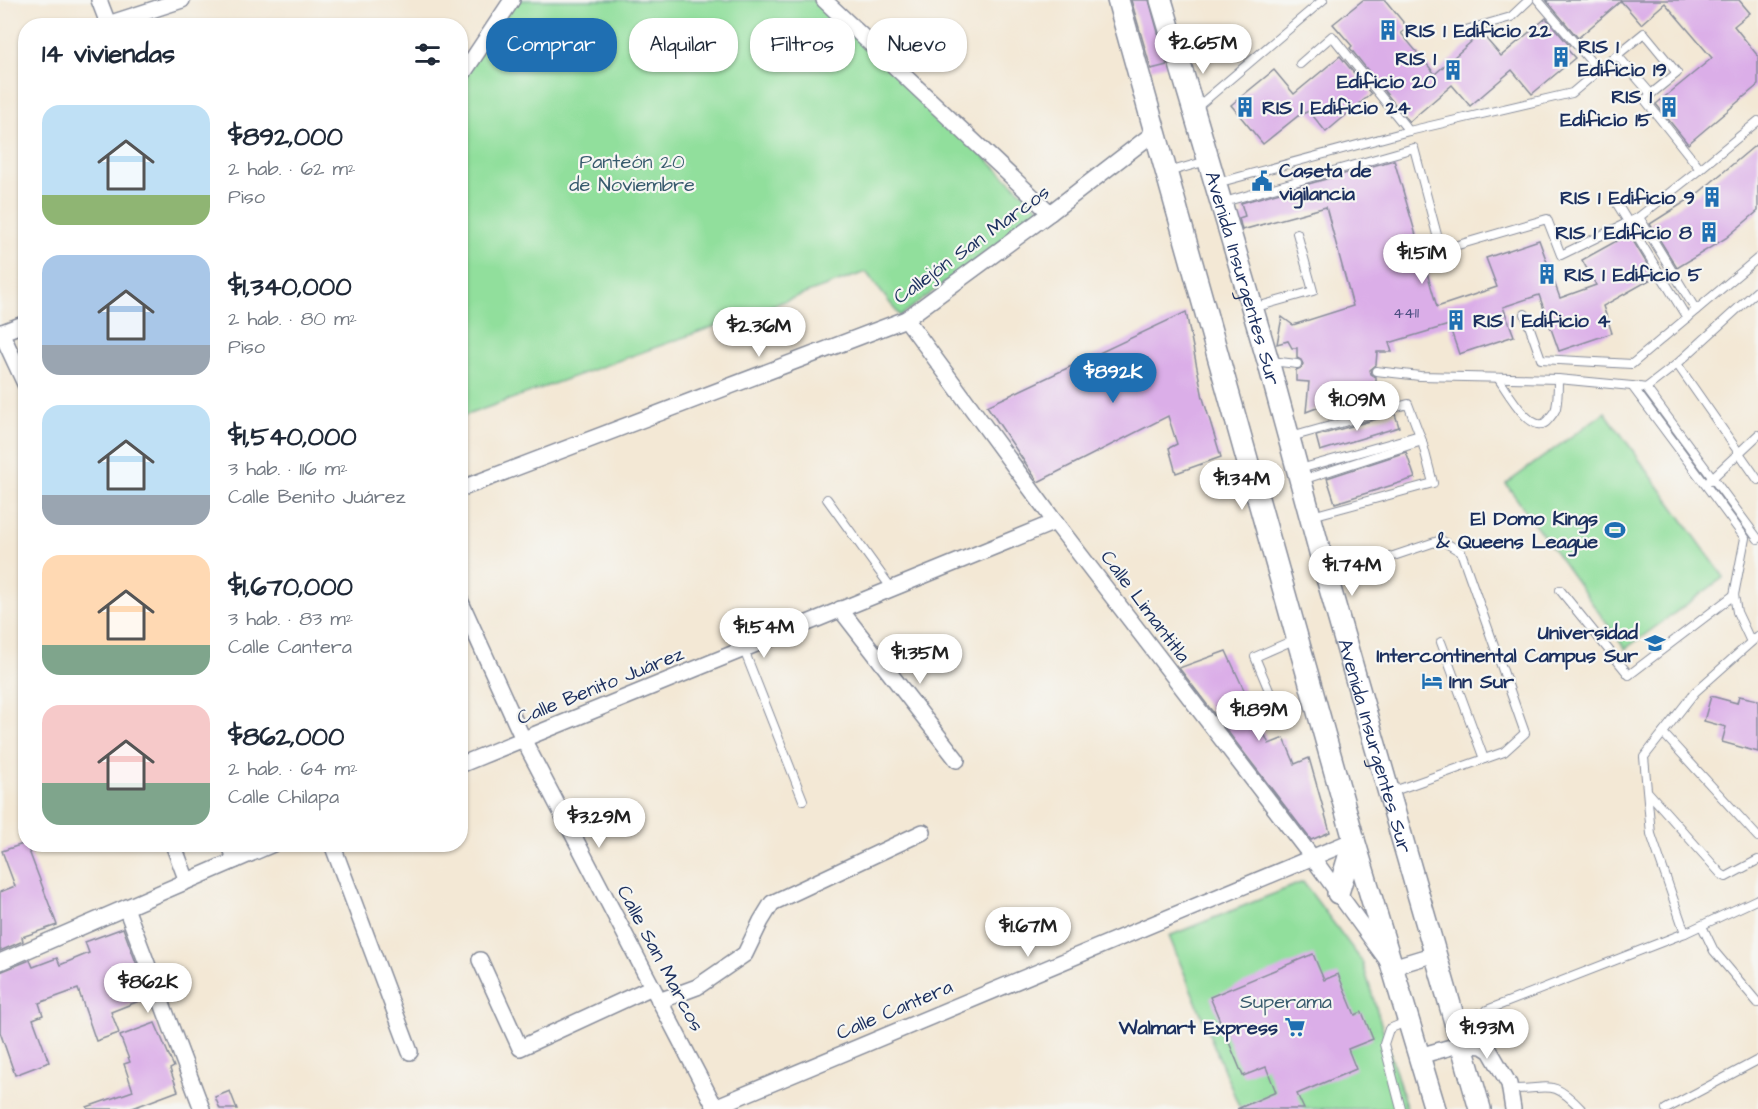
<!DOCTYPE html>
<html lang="es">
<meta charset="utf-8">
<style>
body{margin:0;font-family:"Architects Daughter",sans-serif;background:#f2f2f3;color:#1f2937;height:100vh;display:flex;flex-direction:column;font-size:22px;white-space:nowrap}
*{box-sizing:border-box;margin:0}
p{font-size:20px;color:#747a83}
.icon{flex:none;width:33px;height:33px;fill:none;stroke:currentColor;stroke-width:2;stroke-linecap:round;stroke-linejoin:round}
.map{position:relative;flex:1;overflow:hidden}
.panel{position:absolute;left:18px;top:18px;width:450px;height:834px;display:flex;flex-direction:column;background:#fff;border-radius:24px;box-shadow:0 2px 4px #0004}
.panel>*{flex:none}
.top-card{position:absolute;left:486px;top:18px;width:570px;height:54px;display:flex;gap:12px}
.price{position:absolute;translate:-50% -51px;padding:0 14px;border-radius:21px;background:#fff;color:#222;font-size:20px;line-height:39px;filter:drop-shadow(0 2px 3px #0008)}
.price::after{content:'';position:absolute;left:50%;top:36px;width:18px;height:14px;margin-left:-9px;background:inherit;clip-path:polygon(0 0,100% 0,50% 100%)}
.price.selected{background:#1f6fb2;color:#fff}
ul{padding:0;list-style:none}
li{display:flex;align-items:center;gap:18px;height:150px;padding:0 24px}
li span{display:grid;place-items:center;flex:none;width:168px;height:120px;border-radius:18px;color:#555}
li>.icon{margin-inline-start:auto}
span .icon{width:72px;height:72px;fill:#fffc;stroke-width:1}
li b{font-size:26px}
h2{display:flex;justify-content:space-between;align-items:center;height:72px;padding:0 24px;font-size:26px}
.tag{padding:0 21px;border-radius:24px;background:#fff;box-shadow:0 2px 4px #0004;font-size:21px;line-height:54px}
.tag.selected{background:#1f6fb2;color:#fff}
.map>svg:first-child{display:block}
.green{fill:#91df9c;stroke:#56877d;stroke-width:1.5}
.building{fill:#dbaee8}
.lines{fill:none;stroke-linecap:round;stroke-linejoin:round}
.lane-casing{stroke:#878c9a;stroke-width:10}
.street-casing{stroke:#878c9a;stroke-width:18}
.secondary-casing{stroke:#878c9a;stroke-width:24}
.lane{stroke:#fff;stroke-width:8}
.street{stroke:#fff;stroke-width:15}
.secondary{stroke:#fff;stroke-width:21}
.labels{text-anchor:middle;stroke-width:4.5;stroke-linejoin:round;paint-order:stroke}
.number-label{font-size:16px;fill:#4b4f80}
.poi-label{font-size:20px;font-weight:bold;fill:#1b2f5e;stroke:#f6f6f2;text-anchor:start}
.park-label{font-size:20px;fill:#385b6e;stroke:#f6f6f2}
.street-label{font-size:20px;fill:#1b2f5e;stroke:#f6f6f2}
</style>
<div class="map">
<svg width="1758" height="1109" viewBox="0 0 1758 1109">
<rect width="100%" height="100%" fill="#f6f6f2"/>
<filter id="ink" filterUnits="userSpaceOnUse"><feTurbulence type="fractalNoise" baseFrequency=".0167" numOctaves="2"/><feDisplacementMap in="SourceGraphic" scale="12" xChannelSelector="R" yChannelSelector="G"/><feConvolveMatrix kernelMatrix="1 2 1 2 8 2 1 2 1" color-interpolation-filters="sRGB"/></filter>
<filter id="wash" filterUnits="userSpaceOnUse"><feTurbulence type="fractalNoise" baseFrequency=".008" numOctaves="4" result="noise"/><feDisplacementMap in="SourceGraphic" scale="24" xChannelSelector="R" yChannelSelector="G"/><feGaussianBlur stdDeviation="1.35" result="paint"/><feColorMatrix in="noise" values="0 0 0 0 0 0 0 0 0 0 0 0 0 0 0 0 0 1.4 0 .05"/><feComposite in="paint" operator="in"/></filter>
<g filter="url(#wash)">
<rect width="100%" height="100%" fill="#f3e8d5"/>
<!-- green -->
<g class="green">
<polygon points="514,0 818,0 1042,211 900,316 866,272 461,417 461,81"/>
<polygon points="1605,412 1724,577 1625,649 1506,484"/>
<polygon points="1303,882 1362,961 1407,1109 1240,1109 1169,936"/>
</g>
<g id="blocks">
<!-- building -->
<g class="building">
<polygon points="1131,0 1149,0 1167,65 1151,69"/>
<polygon points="1363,0 1385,0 1408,28 1401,33 1435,74 1481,33 1501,56 1546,18 1569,45 1566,48 1575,58 1532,94 1512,70 1470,106 1452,85 1409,122 1350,48 1352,46 1333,24"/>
<polygon points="1546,0 1739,0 1750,13 1734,26 1758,56 1758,85 1688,144 1656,104 1712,58 1665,3 1641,24 1621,1 1578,38"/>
<polygon points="1340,56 1371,94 1326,132 1309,111 1298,116 1263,144 1231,105 1274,70 1294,94"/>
<polygon points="1758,143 1758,211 1726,238 1677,268 1650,224 1696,195"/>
<polygon points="1394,160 1437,307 1497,287 1486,258 1539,240 1560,298 1596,285 1582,260 1629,234 1655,277 1603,306 1612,333 1559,351 1539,295 1503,307 1514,336 1459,354 1449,325 1389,343 1392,352 1377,352 1376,365 1370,370 1371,374 1376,377 1376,385 1306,412 1309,382 1296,381 1296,370 1301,368 1303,364 1301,360 1297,358 1297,348 1292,348 1288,341 1277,344 1282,317 1293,325 1353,306 1326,207 1242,230 1239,218 1245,216 1241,203"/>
<polygon points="1186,312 1203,398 1221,457 1176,473 1169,448 1177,444 1168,416 1038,482 987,406"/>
<polygon points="1395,414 1399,427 1320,451 1316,436"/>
<polygon points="1406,452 1415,478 1335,503 1327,478"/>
<polygon points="1226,651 1269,744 1284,738 1295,764 1309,758 1330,832 1311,840 1179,668"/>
<polygon points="1711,696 1737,703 1739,696 1758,700 1758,752 1722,742 1726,727 1704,721"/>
<polygon points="26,843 57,925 22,937 23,941 0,951 0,892 15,886 2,851"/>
<polygon points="123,928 149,997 111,1012 119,1033 96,1041 78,989 39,1003 43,1015 33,1019 49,1062 15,1075 0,1032 0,972 30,960 33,967 57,958 60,965 89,953 85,942"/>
<polygon points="1313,954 1324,980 1338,974 1355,1015 1362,1012 1373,1039 1348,1049 1356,1069 1297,1094 1304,1109 1237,1109 1276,1092 1266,1067 1243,1076 1210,997"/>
<polygon points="155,1023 174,1067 170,1069 178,1091 130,1109 88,1109 87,1107 133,1091 124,1064 130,1062 120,1036"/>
<polygon points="230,1091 237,1109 220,1109 215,1097"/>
</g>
</g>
</g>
<g filter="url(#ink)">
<use href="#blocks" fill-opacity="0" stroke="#878c9a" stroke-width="1.5"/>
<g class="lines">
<!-- lane casing -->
<g class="lane-casing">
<g id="lane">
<polyline points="1538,0 1599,71"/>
<polyline points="1459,32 1511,17 1529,0"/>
<polyline points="1617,55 1644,33 1677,73 1651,94"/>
<polyline points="1300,64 1332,36 1409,131"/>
<polyline points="1196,108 1323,0"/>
<polyline points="1700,169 1758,121"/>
<polyline points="1168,172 1207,161"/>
<polyline points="1217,183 1409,131 1572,93 1617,55 1651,94 1645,100 1700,169 1639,217 1696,310"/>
<polyline points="1614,199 1687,318"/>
<polyline points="1224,202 1414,148 1441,250 1547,219 1561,255 1639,217"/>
<polyline points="1253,308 1313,291 1297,233"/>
<polyline points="1525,314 1541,359 1632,364 1758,258"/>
<polyline points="1271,361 1297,364"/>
<polyline points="1677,364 1758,480"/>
<polyline points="1376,371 1420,376 1558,379 1632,386"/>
<path d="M1498 378C1506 389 1533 439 1548 420 1551 416 1555 412 1556 408 1558 399 1558 389 1558 379"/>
<polyline points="1646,388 1677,364 1758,290"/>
<polyline points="1291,437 1408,404 1422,441 1433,483 1312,516"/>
<polyline points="1300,469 1420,435"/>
<polyline points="1302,480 1422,441"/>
<polyline points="1710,480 1758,435"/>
<polyline points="827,499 892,589"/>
<polyline points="1328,578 1441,540 1461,552 1525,733 1504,752 1391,792"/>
<polyline points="1560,590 1629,675 1734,595"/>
<polyline points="1441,642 1484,759"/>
<polyline points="1751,642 1737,612 1734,595 1745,538 1632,386 1646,388 1758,539"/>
<polyline points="744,650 803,800"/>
<polyline points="1283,724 1255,657 1296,639"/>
<polyline points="1663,733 1758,837"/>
<polyline points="1648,792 1721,874 1726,877 1758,860"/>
<polyline points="1702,926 1714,951 1758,1003"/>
<polyline points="1685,933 1758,899"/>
<polyline points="1487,1010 1685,933 1651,834 1644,757 1695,692 1758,636"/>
<polyline points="1458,1023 1478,1013"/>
<path d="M1510 1089C1549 1090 1551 1077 1581 1109"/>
<polyline points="1401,1109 1384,1044 1389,1029 1406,1022"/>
<polyline points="1666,1109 1758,1060"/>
</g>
</g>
<!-- street casing -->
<g class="street-casing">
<g id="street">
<polyline points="99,0 109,26"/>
<polyline points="824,0 1050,213"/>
<polyline points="108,24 182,0"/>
<polyline points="460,78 512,0"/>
<polyline points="906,319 1055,522 1312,857 1392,967 1435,954"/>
<polyline points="1,332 26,386"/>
<polyline points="0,333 26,323"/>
<polyline points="460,489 906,319 1050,213 1155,132"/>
<polyline points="460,600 523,739 716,1109"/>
<polyline points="840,609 957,760"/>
<polyline points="460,765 1055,522"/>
<polyline points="173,844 187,881"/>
<polyline points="229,844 236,860"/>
<polyline points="332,844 410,1052"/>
<polyline points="126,908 202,1109"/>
<polyline points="480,960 520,1048 652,987"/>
<polyline points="0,962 273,844"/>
<polyline points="659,1001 697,987 745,954 761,921 772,903 923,832"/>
<polyline points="1419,1056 1462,1044 1482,1046 1490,1051 1509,1084 1513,1109"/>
<polyline points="715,1107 1354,840"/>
</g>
</g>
<!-- secondary casing -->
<g class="secondary-casing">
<g id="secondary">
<polyline points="1118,0 1354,840 1435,1109"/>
<path id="s1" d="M1161 0 1268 361 1327 578 1480 1109"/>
<polyline points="1338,893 1354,840"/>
</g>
</g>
<!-- lane -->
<use href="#lane" class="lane"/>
<!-- street -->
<use href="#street" class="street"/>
<!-- secondary -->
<use href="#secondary" class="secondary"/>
</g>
</g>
<!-- icons -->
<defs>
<g id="building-bare" transform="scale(1.62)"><path d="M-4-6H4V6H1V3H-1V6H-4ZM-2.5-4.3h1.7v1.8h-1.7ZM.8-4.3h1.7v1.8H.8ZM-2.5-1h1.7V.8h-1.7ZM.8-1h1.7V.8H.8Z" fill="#1f6fb2" stroke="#f6f6f2" stroke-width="2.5" paint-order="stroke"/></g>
<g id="civic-bare" transform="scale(1.62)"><path d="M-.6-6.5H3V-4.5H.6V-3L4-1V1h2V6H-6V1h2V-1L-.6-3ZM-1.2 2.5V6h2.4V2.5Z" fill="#1f6fb2" stroke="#f6f6f2" stroke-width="2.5" paint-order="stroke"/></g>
<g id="stadium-bare" transform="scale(1.62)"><path d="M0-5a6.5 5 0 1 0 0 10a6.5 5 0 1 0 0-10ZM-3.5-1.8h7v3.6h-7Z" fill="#1f6fb2" stroke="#f6f6f2" stroke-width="2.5" paint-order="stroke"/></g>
<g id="university-bare" transform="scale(1.62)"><path d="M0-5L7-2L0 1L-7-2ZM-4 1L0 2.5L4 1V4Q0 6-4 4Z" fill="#1f6fb2" stroke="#f6f6f2" stroke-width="2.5" paint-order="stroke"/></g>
<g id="hotel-bare" transform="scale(1.62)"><path d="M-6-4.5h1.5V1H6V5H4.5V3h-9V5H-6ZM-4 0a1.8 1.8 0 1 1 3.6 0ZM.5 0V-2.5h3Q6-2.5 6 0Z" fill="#1f6fb2" stroke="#f6f6f2" stroke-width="2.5" paint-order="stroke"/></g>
<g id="supermarket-bare" transform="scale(1.62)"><path d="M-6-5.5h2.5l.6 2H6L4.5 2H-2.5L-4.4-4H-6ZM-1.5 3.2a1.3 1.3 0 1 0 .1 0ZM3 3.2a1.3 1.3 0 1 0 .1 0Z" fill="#1f6fb2" stroke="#f6f6f2" stroke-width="2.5" paint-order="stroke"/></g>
</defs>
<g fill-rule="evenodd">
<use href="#building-bare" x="1388" y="30"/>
<use href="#building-bare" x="1561" y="57"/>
<use href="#building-bare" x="1453" y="70"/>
<use href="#building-bare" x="1245" y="107"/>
<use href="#building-bare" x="1669" y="107"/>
<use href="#civic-bare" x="1262" y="181"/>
<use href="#building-bare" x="1712" y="197"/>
<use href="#building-bare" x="1709" y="232"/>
<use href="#building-bare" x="1547" y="274"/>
<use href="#building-bare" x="1456" y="320"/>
<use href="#stadium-bare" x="1615" y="530"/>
<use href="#university-bare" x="1655" y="643"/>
<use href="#hotel-bare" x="1432" y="681"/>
<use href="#supermarket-bare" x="1295" y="1027"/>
</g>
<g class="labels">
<!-- number labels -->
<g class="number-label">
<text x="1406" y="318">4411</text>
</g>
<!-- poi labels -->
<g class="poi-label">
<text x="1405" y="37">RIS 1 Edificio 22</text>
<text x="1578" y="53">RIS 1<tspan x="1578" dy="23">Edificio 19</tspan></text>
<text x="1436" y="65" text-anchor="end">RIS 1<tspan x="1436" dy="23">Edificio 20</tspan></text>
<text x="1652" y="103" text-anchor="end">RIS 1<tspan x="1652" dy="23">Edificio 15</tspan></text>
<text x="1262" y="114">RIS 1 Edificio 24</text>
<text x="1279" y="177">Caseta de<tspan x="1279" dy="23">vigilancia</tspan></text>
<text x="1695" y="204" text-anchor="end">RIS 1 Edificio 9</text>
<text x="1692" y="239" text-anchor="end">RIS 1 Edificio 8</text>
<text x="1564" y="281">RIS 1 Edificio 5</text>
<text x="1473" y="327">RIS 1 Edificio 4</text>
<text x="1598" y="525" text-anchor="end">El Domo Kings<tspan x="1598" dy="23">&amp; Queens League</tspan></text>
<text x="1638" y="639" text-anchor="end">Universidad<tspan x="1638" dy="23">Intercontinental Campus Sur</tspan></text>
<text x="1449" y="688">Inn Sur</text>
<text x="1278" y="1034" text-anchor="end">Walmart Express</text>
</g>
<!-- park labels -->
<g class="park-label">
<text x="632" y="168">Panteón 20<tspan x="632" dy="23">de Noviembre</tspan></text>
<text x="1286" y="1008">Superama</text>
</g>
<!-- street labels -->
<g class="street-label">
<text transform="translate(971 244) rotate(-36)" y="7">Callejón San Marcos</text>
<text dy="7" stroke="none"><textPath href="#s1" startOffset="290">Avenida Insurgentes Sur</textPath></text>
<text transform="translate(1146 606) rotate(53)" y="7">Calle Limantitla</text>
<text transform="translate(600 685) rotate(-22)" y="7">Calle Benito Juárez</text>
<text dy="7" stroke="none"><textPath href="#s1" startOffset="776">Avenida Insurgentes Sur</textPath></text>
<text transform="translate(661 958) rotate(62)" y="7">Calle San Marcos</text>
<text transform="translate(894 1009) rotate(-23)" y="7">Calle Cantera</text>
</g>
</g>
</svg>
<b class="price" style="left:1203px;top:75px">$2.65M</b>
<b class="price" style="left:1422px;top:285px">$1.51M</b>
<b class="price" style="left:759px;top:358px">$2.36M</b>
<b class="price selected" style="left:1113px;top:404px">$892K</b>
<b class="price" style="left:1357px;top:432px">$1.09M</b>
<b class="price" style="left:1242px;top:511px">$1.34M</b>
<b class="price" style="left:1352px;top:597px">$1.74M</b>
<b class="price" style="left:764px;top:659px">$1.54M</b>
<b class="price" style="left:920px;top:685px">$1.35M</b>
<b class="price" style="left:1259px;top:742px">$1.89M</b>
<b class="price" style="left:599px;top:849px">$3.29M</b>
<b class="price" style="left:1028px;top:958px">$1.67M</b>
<b class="price" style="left:148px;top:1014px">$862K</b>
<b class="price" style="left:1487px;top:1060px">$1.93M</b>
<div class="top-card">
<a class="tag selected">Comprar</a>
<a class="tag">Alquilar</a>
<a class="tag">Filtros</a>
<a class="tag">Nuevo</a>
</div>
<section class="panel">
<h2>14 viviendas<svg class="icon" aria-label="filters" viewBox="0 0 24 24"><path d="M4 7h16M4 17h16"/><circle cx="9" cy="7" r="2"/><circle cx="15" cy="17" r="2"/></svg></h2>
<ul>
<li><span style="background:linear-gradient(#bfe0f5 75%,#8fb573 0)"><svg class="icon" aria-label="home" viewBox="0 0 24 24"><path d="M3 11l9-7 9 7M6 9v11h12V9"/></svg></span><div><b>$892,000</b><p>2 hab. · 62 m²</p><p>Piso</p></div></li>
<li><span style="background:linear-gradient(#a9c7e8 75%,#9aa5b1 0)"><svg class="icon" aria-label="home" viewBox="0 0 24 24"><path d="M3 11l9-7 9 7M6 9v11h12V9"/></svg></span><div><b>$1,340,000</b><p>2 hab. · 80 m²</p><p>Piso</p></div></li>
<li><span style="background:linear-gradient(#bfe0f5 75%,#9aa5b1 0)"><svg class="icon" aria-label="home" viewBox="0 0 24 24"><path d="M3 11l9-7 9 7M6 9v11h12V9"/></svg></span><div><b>$1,540,000</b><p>3 hab. · 116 m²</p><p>Calle Benito Juárez</p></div></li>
<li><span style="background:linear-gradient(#ffd9b3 75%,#7fa58c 0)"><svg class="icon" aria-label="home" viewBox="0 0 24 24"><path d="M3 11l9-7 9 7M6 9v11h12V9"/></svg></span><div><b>$1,670,000</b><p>3 hab. · 83 m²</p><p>Calle Cantera</p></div></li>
<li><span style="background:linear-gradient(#f6c9c9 65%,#7fa58c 0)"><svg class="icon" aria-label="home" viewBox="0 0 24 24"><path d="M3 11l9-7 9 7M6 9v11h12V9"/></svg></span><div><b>$862,000</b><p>2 hab. · 64 m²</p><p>Calle Chilapa</p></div></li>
</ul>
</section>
</div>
